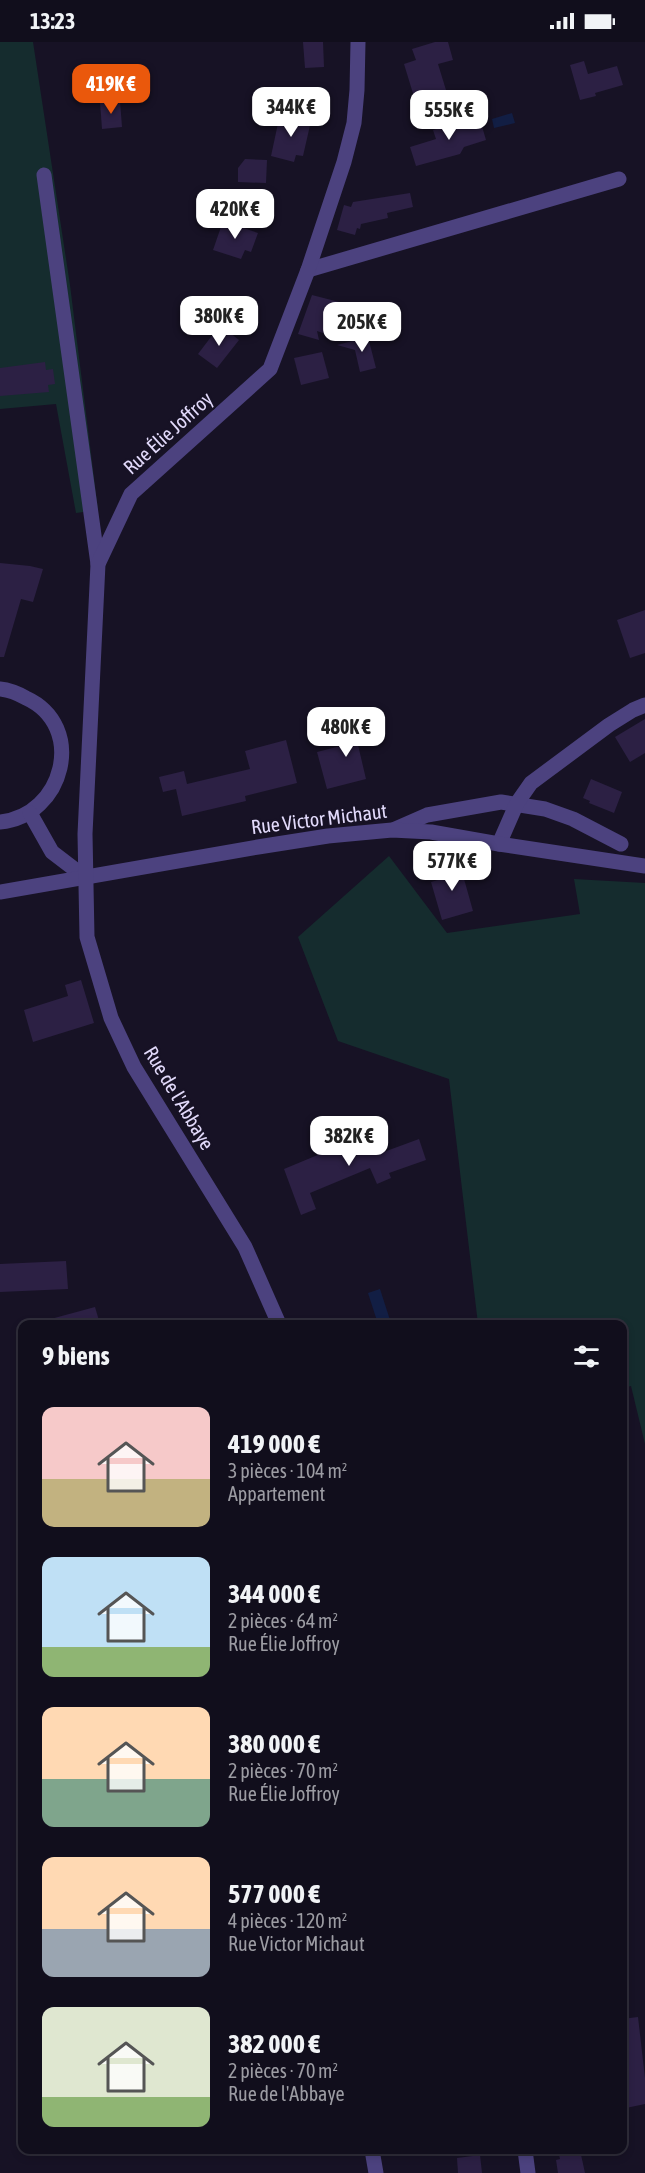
<!DOCTYPE html>
<html lang="fr">
<meta charset="utf-8">
<style>
body{margin:0;font-family:"Asap Condensed",sans-serif;background:#1e1c29;color:#f1f3f6;height:100vh;display:flex;flex-direction:column;font-size:22px;white-space:nowrap}
*{box-sizing:border-box;margin:0}
p{font-size:20px;color:#9c9ca3}
.icon{flex:none;width:33px;height:33px;fill:none;stroke:currentColor;stroke-width:2;stroke-linecap:round;stroke-linejoin:round}
.map{position:relative;flex:1;overflow:hidden}
.side{position:absolute;left:18px;top:1278px;width:609px;height:834px;display:flex;flex-direction:column;background:#110e1c;border-radius:12px;box-shadow:0 3px 9px #0003,0 0 0 2px #302e3b}
.side>*{flex:none}
.price{position:absolute;translate:-50% -51px;padding:0 14px;border-radius:12px;background:#fff;color:#222;font-size:20px;line-height:39px;filter:drop-shadow(0 2px 3px #0008)}
.price::after{content:'';position:absolute;left:50%;top:36px;width:18px;height:14px;margin-left:-9px;background:inherit;clip-path:polygon(0 0,100% 0,50% 100%)}
.price.active{background:#ea580c;color:#fff}
ul{padding:0;list-style:none}
li{display:flex;align-items:center;gap:18px;height:150px;padding:0 24px}
li span{display:grid;place-items:center;flex:none;width:168px;height:120px;border-radius:12px;color:#555}
li>.icon{margin-inline-start:auto}
span .icon{width:72px;height:72px;fill:#fffc;stroke-width:1}
li b{font-size:26px}
h2{display:flex;justify-content:space-between;align-items:center;height:72px;padding:0 24px;font-size:26px}
.status{display:flex;justify-content:space-between;align-items:center;height:42px;padding:0 30px;background:#110e1c;direction:ltr}
.status svg{height:16px;fill:currentColor}
.map>svg:first-child{display:block}
.green{fill:#152c2e}
.water{fill:#121e44}
.building{fill:#2c2044}
.lines{fill:none;stroke-linecap:round;stroke-linejoin:round}
.minor{stroke:#4c427f;stroke-width:15}
.labels{text-anchor:middle;stroke-width:4.5;stroke-linejoin:round;paint-order:stroke}
.street-label{font-size:20px;fill:#e2dafb;stroke:#171225}
</style>
<div class="status"><b>13:23</b><svg viewBox="0 0 49 12"><path d="M0 12V9h3v3zM5 12V6h3v6zM10 12V3h3v9zM15 12V0h3v12zM26 1h20v11H26zM47 4h2v5h-2z"/></svg></div>
<div class="map">
<svg width="645" height="2131" viewBox="0 0 645 2131">
<rect width="100%" height="100%" fill="#171225"/>
<!-- green -->
<g class="green">
<polygon points="0,0 33,0 70,243 98,468 76,471 56,362 0,367"/>
<polygon points="389,814 447,891 580,872 574,837 645,841 645,1402 631,1344 623,1346 622,1282 478,1282 449,1037 338,999 298,895"/>
</g>
<!-- water -->
<g class="water">
<polygon points="512,71 515,81 494,86 492,77"/>
<polygon points="380,1247 390,1278 378,1282 368,1251"/>
</g>
<!-- building -->
<g class="building">
<polygon points="303,0 323,0 324,25 305,26"/>
<polygon points="435,0 448,0 453,18 438,22 446,48 415,58 404,22 416,18 412,7"/>
<polygon points="584,19 588,32 617,24 623,43 595,51 596,54 580,58 570,23"/>
<polygon points="120,59 122,85 102,87 100,60"/>
<polygon points="280,72 311,79 303,114 296,113 294,120 271,114"/>
<polygon points="479,74 486,98 464,105 460,112 416,124 410,105 436,97 433,88"/>
<polygon points="245,117 267,118 266,141 238,140 238,126"/>
<polygon points="410,151 413,165 387,171 388,176 361,182 360,187 357,186 355,193 337,188 344,163 351,165 353,160"/>
<polygon points="223,179 258,191 251,210 245,208 241,217 213,208"/>
<polygon points="312,253 343,261 335,295 317,289 319,298 298,292"/>
<polygon points="220,283 239,298 217,326 198,312"/>
<polygon points="368,295 376,326 360,330 355,308 337,303"/>
<polygon points="322,310 329,336 301,343 294,316"/>
<polygon points="45,320 46,328 53,327 55,342 48,343 49,350 0,354 0,326"/>
<polygon points="0,521 30,524 43,527 33,560 21,557 4,615 0,615"/>
<polygon points="645,568 645,611 630,616 617,578"/>
<polygon points="367,675 373,699 358,703 366,737 327,747 317,710 356,700 350,679"/>
<polygon points="645,677 645,711 630,720 615,695"/>
<polygon points="286,698 297,741 245,754 246,759 182,774 176,747 163,750 159,735 184,729 187,742 250,727 245,709"/>
<polygon points="591,737 622,750 614,771 589,761 590,759 583,756"/>
<polygon points="459,819 473,869 442,878 431,840 442,837 439,826"/>
<polygon points="81,938 94,981 33,1000 24,968 68,954 65,943"/>
<polygon points="373,1090 381,1111 419,1097 426,1118 389,1131 391,1136 377,1142 370,1126 310,1151 316,1167 301,1173 284,1127"/>
<polygon points="66,1219 68,1247 0,1250 0,1222"/>
<polygon points="95,1265 100,1282 47,1282 47,1278"/>
<polygon points="638,1975 645,2036 645,2062 626,2066 622,2021 622,1977"/>
<polygon points="558,2108 580,2108 585,2131 558,2131 556,2118 560,2117"/>
<polygon points="480,2113 482,2131 458,2131 457,2116"/>
</g>
<g class="lines">
<!-- minor -->
<g class="minor">
<polyline points="44,133 98,522"/>
<polyline points="308,228 619,137"/>
<path d="M0 647C10 648 17 651 26 656 87 684 64 774 0 780"/>
<polyline points="30,771 52,810 86,836"/>
<polyline points="395,787 427,773 501,760 545,767 573,777 621,802"/>
<polyline points="499,802 517,761 531,741 609,683 633,668 645,663"/>
<polyline points="0,850 258,805 328,794 392,788 431,790 499,802 645,824"/>
<polyline points="279,1282 245,1205 134,1025 111,976 87,895 85,792 98,522 131,452 270,327 308,228 344,120 354,81 357,48 358,0"/>
<polyline points="372,2108 376,2131"/>
<polyline points="525,2108 528,2131"/>
</g>
</g>
<g class="labels">
<!-- street labels -->
<g class="street-label">
<text transform="translate(168 391) rotate(-42)" y="7">Rue Élie Joffroy</text>
<text transform="translate(319 777) rotate(-7)" y="7">Rue Victor Michaut</text>
<text transform="translate(179 1056) rotate(59)" y="7">Rue de l'Abbaye</text>
</g>
</g>
</svg>
<b class="price active" style="left:111px;top:73px">419K €</b>
<b class="price" style="left:291px;top:96px">344K €</b>
<b class="price" style="left:449px;top:99px">555K €</b>
<b class="price" style="left:235px;top:198px">420K €</b>
<b class="price" style="left:219px;top:305px">380K €</b>
<b class="price" style="left:362px;top:311px">205K €</b>
<b class="price" style="left:346px;top:716px">480K €</b>
<b class="price" style="left:452px;top:850px">577K €</b>
<b class="price" style="left:349px;top:1125px">382K €</b>
<section class="side">
<h2>9 biens<svg class="icon" aria-label="filters" viewBox="0 0 24 24"><path d="M4 7h16M4 17h16"/><circle cx="9" cy="7" r="2"/><circle cx="15" cy="17" r="2"/></svg></h2>
<ul>
<li><span style="background:linear-gradient(#f6c9c9 60%,#c2b280 0)"><svg class="icon" aria-label="home" viewBox="0 0 24 24"><path d="M3 11l9-7 9 7M6 9v11h12V9"/></svg></span><div><b>419 000 €</b><p>3 pièces · 104 m²</p><p>Appartement</p></div></li>
<li><span style="background:linear-gradient(#bfe0f5 75%,#8fb573 0)"><svg class="icon" aria-label="home" viewBox="0 0 24 24"><path d="M3 11l9-7 9 7M6 9v11h12V9"/></svg></span><div><b>344 000 €</b><p>2 pièces · 64 m²</p><p>Rue Élie Joffroy</p></div></li>
<li><span style="background:linear-gradient(#ffd9b3 60%,#7fa58c 0)"><svg class="icon" aria-label="home" viewBox="0 0 24 24"><path d="M3 11l9-7 9 7M6 9v11h12V9"/></svg></span><div><b>380 000 €</b><p>2 pièces · 70 m²</p><p>Rue Élie Joffroy</p></div></li>
<li><span style="background:linear-gradient(#ffd9b3 60%,#9aa5b1 0)"><svg class="icon" aria-label="home" viewBox="0 0 24 24"><path d="M3 11l9-7 9 7M6 9v11h12V9"/></svg></span><div><b>577 000 €</b><p>4 pièces · 120 m²</p><p>Rue Victor Michaut</p></div></li>
<li><span style="background:linear-gradient(#dfe7d0 75%,#8fb573 0)"><svg class="icon" aria-label="home" viewBox="0 0 24 24"><path d="M3 11l9-7 9 7M6 9v11h12V9"/></svg></span><div><b>382 000 €</b><p>2 pièces · 70 m²</p><p>Rue de l'Abbaye</p></div></li>
</ul>
</section>
</div>
